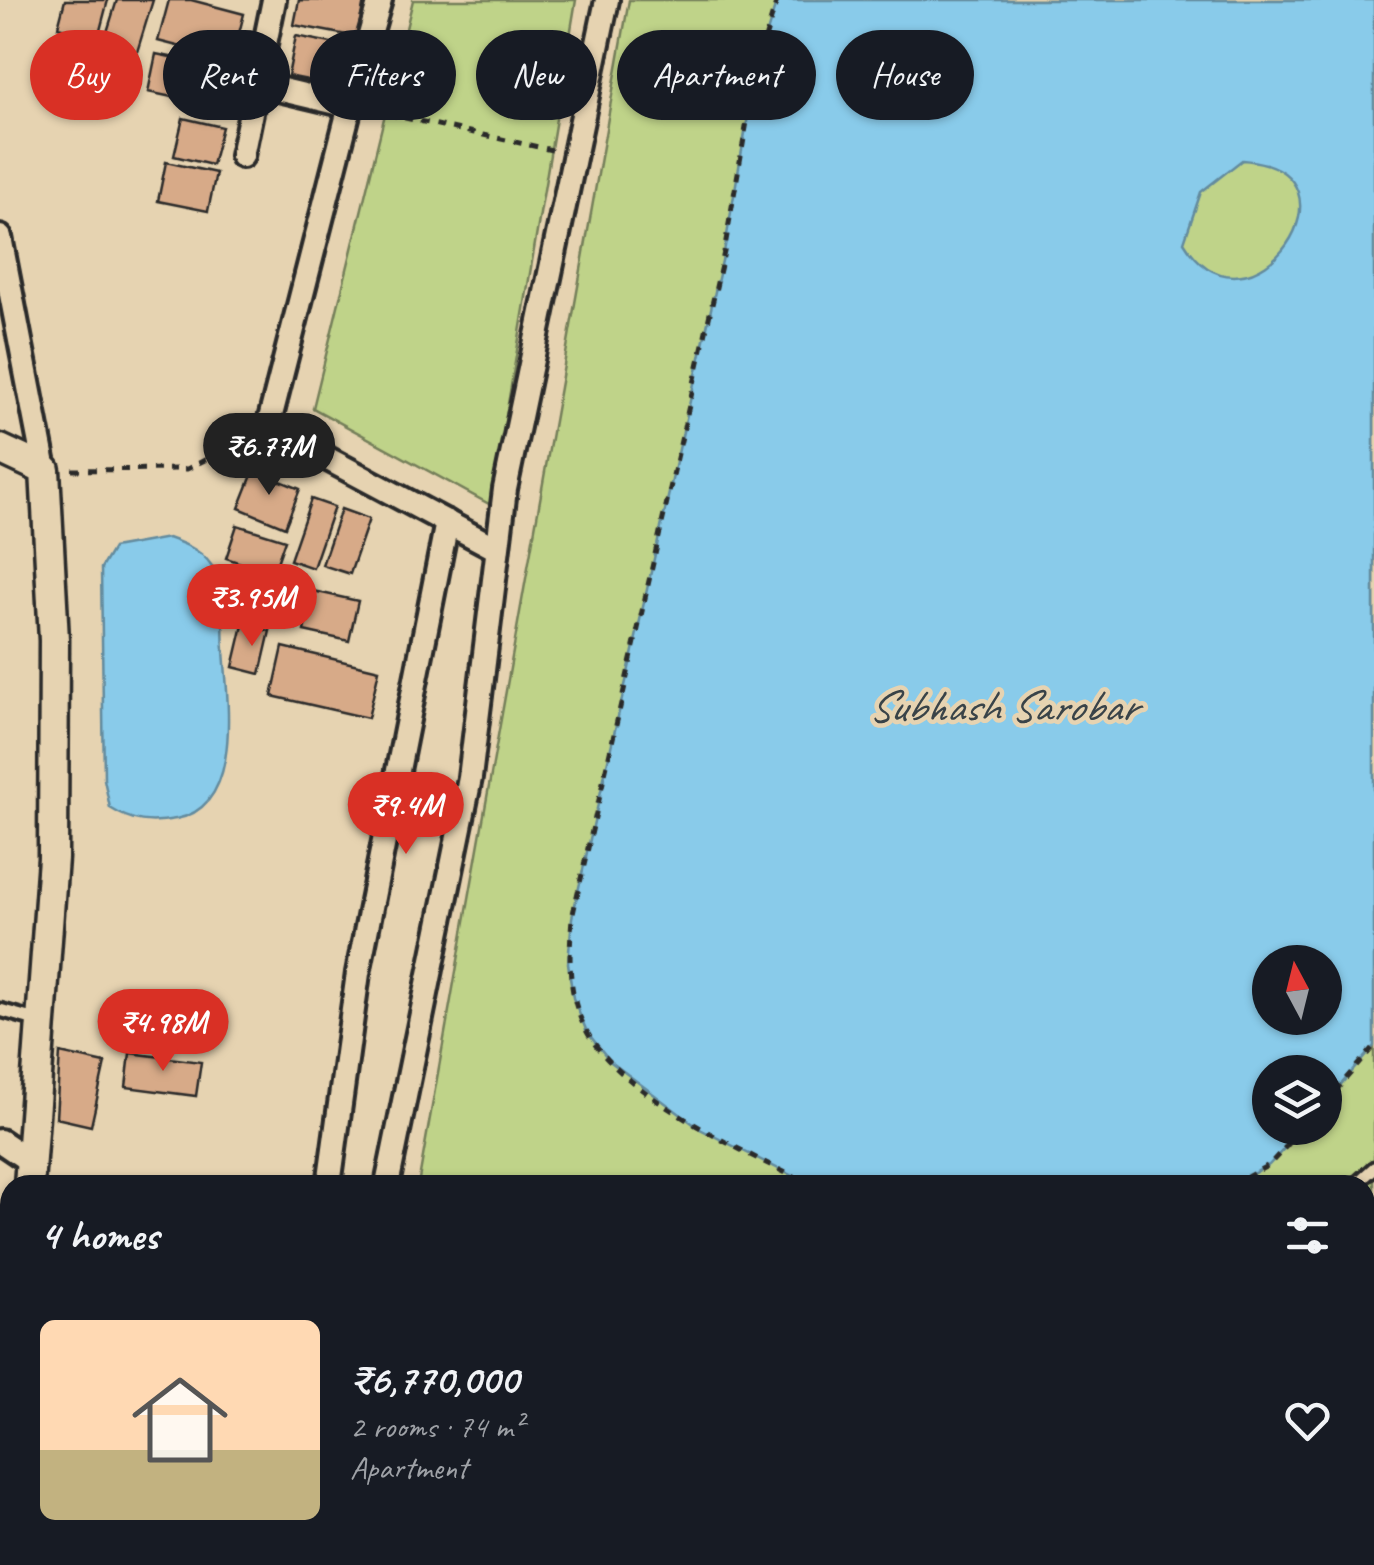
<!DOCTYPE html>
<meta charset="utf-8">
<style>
body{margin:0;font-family:Caveat,sans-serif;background:#242831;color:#f1f3f6;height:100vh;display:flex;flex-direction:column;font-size:38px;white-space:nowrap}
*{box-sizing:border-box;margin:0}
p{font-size:32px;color:#9ea1a6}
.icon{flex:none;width:55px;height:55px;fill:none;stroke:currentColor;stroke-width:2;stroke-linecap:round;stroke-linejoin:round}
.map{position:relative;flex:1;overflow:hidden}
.side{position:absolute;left:0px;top:1175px;width:1375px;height:390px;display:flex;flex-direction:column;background:#171b24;border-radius:30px 30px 0 0;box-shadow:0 2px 8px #0004}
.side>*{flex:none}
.banner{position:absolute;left:30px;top:30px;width:1315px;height:90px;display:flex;gap:20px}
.needle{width:65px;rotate:353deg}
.controls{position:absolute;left:1252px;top:945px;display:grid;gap:20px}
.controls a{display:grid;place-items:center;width:90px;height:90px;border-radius:50%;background:#171b24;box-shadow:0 2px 8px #0004;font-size:50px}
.price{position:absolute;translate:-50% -85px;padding:0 22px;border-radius:35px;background:#d93025;color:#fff;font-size:32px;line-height:65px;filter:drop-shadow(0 2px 5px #0008)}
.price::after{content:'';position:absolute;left:50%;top:60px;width:30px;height:22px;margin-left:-15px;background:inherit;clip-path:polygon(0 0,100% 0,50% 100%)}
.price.on{background:#222;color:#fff}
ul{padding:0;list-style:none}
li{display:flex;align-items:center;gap:30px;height:250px;padding:0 40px}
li+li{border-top:2px solid #363941}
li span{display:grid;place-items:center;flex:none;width:280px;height:200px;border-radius:15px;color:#555}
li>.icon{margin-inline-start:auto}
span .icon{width:120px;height:120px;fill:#fffc;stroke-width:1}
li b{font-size:42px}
h2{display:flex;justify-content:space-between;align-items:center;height:120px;padding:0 40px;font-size:42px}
.tag{padding:0 35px;border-radius:45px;background:#171b24;box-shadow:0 2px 8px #0004;font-size:35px;line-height:90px}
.tag.on{background:#d93025;color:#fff}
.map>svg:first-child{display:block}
.built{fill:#dec4a3}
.green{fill:#bfd389;stroke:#757f5a;stroke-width:2.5;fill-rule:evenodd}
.water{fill:#89cbea;stroke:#638b9e;stroke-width:2.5;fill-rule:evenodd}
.building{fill:#d7aa88;stroke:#2b2b2b;stroke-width:2.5}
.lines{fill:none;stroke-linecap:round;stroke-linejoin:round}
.service-casing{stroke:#2b2b2b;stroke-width:19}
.minor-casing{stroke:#2b2b2b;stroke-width:30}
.tertiary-casing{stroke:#2b2b2b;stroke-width:35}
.path{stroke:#2b2b2b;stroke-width:5;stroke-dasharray:8 8;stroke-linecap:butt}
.service{stroke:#e6d3b1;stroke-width:11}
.minor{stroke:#e6d3b1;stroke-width:22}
.tertiary{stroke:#e6d3b1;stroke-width:28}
.labels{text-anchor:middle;stroke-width:9;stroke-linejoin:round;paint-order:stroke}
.water-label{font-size:45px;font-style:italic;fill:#394348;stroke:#e6d3b1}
</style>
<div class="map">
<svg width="1374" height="1565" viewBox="0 0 1374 1565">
<rect width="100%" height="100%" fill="#e6d3b1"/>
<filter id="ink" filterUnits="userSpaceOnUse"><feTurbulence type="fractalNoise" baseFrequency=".01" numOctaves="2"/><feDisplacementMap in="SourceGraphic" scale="20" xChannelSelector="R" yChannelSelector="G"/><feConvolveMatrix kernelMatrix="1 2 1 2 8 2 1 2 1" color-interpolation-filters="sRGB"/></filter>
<g filter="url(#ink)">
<!-- built -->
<polygon class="built" points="1365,1416 1374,1416 1374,1565 62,1565 62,1557 464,1563 464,1555 1365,1555"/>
<!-- green -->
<g class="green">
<polygon points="413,0 576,0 491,505 313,408"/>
<path d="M629 0H1374V1515H1365V1185H418ZM1270 962H1325V1018H1270ZM1270 1072H1325V1128H1270Z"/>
</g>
<!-- water -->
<g class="water">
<path d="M777 0H1374V1046L1325 1103V1072H1270V1128H1303L1269 1165 1232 1185H810L700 1129 611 1062 587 1032 573 998 568 963 572 918 724 252 757 65ZM1242 160C1374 169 1249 349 1184 242L1201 192ZM1270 962H1325V1018H1270Z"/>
<path d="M168 538C188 545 206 552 216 573 226 593 222 627 224 650 227 699 244 807 176 819 150 824 132 822 110 808L104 779 101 568 113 548Z"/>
</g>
<!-- building -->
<g class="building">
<polygon points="65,0 108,0 98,38 58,27"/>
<polygon points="117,0 153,0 137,52 104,42"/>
<polygon points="169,0 191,0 244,14 232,60 158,41"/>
<polygon points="299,0 364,1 357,37 294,25"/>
<polygon points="296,36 356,48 348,88 288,76"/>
<polygon points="156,54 233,70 225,108 148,92"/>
<polygon points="183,118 222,127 212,165 174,156"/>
<polygon points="166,162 216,173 208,211 158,201"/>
<polygon points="254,470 300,489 285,527 239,508"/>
<polygon points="311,499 334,507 313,568 290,560"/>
<polygon points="341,509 369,519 350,574 322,565"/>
<polygon points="237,525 285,540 273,574 226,558"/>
<polygon points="260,578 306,588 297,629 251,620"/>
<polygon points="313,591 358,601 349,641 304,631"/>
<polygon points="243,625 270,631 260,674 233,667"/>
<polygon points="283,647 379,670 368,718 272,696"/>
<polygon points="60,1053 105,1063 91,1126 56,1118"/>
<polygon points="130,1053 201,1062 196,1096 126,1087"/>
</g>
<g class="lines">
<!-- service casing -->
<g class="service-casing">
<g id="service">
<polyline points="0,1010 39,1021"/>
<polyline points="1355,1185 1374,1168"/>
<polyline points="1365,1388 1374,1389"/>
</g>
</g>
<!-- minor casing -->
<g class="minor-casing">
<g id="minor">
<polyline points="257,84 350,106 268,427 497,549"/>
<polyline points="350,106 380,0"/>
<polyline points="242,156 274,0"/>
<polyline points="0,237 45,470"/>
<polyline points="0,1141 28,1160"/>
<polyline points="329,1185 358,973 447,522"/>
<polyline points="387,1185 470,778 505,489 607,0"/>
<polyline points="1365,1542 1374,1542"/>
<polyline points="695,1565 699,1555"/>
</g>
</g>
<!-- tertiary casing -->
<g class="tertiary-casing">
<g id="tertiary">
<polyline points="0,449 45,470 54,640 53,858 29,1185"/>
<polyline points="0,1443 10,1388"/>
<polyline points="31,1565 31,1555"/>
</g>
</g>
<!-- path -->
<g class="path">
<path d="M777 0 757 65 724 252 572 918C569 957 567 994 586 1030 620 1095 745 1152 810 1185"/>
<polyline points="373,111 552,150"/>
<polyline points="72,470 187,469 248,438"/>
<polyline points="1325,1103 1374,1046"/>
<polyline points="1232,1185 1269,1165 1303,1128"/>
</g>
<!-- service -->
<use href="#service" class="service"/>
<!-- minor -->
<use href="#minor" class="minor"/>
<!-- tertiary -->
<use href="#tertiary" class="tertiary"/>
</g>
</g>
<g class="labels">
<!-- water labels -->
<g class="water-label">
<text x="1002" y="721">Subhash Sarobar</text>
</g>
</g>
</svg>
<div class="controls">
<a><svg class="needle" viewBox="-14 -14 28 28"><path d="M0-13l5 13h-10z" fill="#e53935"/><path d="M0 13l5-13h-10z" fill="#9ea1a6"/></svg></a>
<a><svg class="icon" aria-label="layers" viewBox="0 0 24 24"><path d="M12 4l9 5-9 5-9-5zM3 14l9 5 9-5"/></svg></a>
</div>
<b class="price on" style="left:269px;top:498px">₹6.77M</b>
<b class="price" style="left:252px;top:649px">₹3.95M</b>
<b class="price" style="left:406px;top:857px">₹9.4M</b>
<b class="price" style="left:163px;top:1074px">₹4.98M</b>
<div class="banner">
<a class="tag on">Buy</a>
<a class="tag">Rent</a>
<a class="tag">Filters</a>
<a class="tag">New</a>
<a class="tag">Apartment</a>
<a class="tag">House</a>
</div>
<section class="side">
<h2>4 homes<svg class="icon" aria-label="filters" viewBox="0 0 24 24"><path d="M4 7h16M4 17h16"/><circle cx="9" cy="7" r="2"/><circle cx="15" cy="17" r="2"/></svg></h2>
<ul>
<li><span style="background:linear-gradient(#ffd9b3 65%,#c2b280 0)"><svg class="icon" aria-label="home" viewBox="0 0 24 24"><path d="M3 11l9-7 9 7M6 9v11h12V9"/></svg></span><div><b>₹6,770,000</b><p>2 rooms · 74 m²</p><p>Apartment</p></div><svg class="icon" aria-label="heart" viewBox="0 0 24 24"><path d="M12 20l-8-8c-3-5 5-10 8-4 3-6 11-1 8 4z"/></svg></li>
</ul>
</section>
</div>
